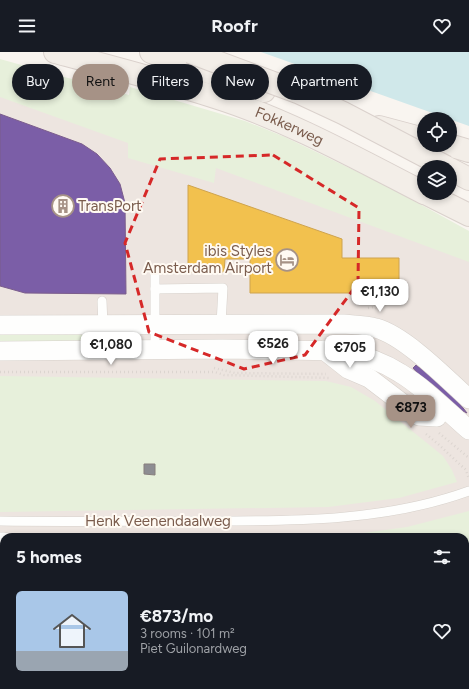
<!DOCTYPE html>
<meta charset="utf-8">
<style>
body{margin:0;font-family:Figtree,sans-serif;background:#20242c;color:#f1f3f6;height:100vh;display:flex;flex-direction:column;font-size:15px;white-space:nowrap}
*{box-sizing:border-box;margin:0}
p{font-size:13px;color:#9ea1a6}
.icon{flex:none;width:22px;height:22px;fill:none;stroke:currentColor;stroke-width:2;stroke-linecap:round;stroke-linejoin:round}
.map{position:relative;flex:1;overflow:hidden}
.sheet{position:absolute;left:0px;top:481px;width:469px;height:156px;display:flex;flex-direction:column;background:#171b24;border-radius:12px 12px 0 0;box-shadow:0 2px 6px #0003}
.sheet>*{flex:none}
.guide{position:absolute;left:12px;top:12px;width:445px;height:36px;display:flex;gap:8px}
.fabs{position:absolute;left:417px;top:60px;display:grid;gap:8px}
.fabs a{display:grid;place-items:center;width:40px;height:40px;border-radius:50%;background:#171b24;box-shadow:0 2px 6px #0003;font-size:20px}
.price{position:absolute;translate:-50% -34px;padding:0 9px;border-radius:8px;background:#fff;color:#222;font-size:13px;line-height:26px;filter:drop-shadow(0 1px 2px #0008)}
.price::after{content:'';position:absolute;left:50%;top:24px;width:12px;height:9px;margin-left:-6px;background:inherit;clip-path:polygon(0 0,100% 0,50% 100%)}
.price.active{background:#a69286;color:#111}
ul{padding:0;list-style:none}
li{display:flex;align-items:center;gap:12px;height:100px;padding:0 16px}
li+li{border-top:1px solid #363941}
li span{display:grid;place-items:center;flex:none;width:112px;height:80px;border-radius:6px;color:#555}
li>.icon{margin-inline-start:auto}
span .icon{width:48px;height:48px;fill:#fffc;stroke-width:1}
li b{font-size:17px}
h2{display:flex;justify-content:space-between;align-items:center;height:48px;padding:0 16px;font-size:17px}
.chip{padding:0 14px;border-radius:18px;background:#171b24;box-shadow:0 2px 6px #0003;font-size:14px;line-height:36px}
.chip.active{background:#a69286;color:#111}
header{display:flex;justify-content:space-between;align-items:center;height:52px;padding:0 16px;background:#171b24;font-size:18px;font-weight:700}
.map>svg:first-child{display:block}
.industrial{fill:#ede5e0;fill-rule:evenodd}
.green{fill:#e7f0db}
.water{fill:#d0e8ea}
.homes{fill:#f2c14e;stroke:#cea34e}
.offices{fill:#7b5ea7;stroke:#7b5d8c}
.industry{fill:#8d8d92;stroke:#877e7d}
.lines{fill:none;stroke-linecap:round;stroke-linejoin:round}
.lane-casing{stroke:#d7d1cb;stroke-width:10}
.street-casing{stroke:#d7d1cb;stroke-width:20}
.primary-casing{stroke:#dad1cc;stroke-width:24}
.path{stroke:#dcd5d0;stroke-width:2.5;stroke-dasharray:1 3;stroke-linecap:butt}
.lane{stroke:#fefefd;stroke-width:9}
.street{stroke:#fefefd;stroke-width:19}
.primary{stroke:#f3eee8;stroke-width:22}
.primary-bridge-casing{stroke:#dad1cc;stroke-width:24;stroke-linecap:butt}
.primary-bridge{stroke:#f3eee8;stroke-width:22}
.marked{fill:none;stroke:#d62828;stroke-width:3;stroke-dasharray:8 5;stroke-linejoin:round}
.labels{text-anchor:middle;stroke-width:4;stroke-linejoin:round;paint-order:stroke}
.street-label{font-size:15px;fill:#7a5c4d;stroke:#fffaf3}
.poi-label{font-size:15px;fill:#7a5c4d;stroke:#fffaf3;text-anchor:start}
</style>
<header><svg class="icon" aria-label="menu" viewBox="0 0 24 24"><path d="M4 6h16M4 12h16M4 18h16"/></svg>Roofr<svg class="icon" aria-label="heart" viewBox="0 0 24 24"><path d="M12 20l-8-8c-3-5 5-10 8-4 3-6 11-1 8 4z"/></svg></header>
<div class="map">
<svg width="469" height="637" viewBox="0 0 469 637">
<rect width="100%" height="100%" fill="#f9f5f0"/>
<!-- industrial -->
<path class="industrial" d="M0 20 469 198V637H0ZM4 485H465V633H4Z"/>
<!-- green -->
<g class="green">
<polygon points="0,7 129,43 130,35 245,69 285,85 387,134 469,179 469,210 216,116 214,131 128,106 128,91 0,45"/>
<path d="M0 280 95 281C97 284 97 287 95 290L0 291Z"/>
<polygon points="114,280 133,280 133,291 115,292"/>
<polygon points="0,324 326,329 351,335 375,349 443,404 452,418 457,430 399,446 328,455 0,460"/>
<polygon points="469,459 469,618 465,620 465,485 315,485 334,485 407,475"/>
<polygon points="47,481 163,485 47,485"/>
<polygon points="43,633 322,633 316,637 43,637"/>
</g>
<!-- water -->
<polygon class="water" points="261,0 469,0 469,74"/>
<!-- homes -->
<polygon class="homes" points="188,133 342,187 342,206 399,206 399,241 250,241 250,207 225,207 224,220 188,220"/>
<!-- offices -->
<g class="offices">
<polygon points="0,62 82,92 97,102 110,116 120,132 125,151 126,242 25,241 0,234"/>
<polygon points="416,313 430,323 456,347 467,361 458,357 424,329 413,316"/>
</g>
<!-- industry -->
<g class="industry">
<polygon points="144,412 155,412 155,423 144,422"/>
<polygon points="0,522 4,522 4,633 16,633 16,637 0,637"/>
</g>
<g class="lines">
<!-- lane casing -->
<g class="lane-casing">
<g id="lane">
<polyline points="155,237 223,236 221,272"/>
<polyline points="102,249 104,299"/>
<polyline points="155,299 155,219"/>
<path d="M0 469C65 470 129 469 194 469 285 469 381 471 469 439"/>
</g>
</g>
<!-- street casing -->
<g class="street-casing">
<g id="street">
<path d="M0 273 343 272C354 273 366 273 376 276 405 284 446 326 469 347"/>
<polyline points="324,298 348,317 369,326 419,364 437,365"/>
<path d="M0 299 222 297 343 299C362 303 383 310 400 321 425 336 447 359 469 378"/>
<polyline points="0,490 4,490"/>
<polyline points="31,637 31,633"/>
</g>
</g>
<!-- primary casing -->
<g class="primary-casing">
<g id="primary">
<path id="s1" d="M55 0C108 14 162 28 215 45 288 68 356 106 424 141"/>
<polyline points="151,0 264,39"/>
<polyline points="379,75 424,87"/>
<polyline points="449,93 469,99"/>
<polyline points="450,117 469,127"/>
<polyline points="425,141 469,163"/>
</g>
</g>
<!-- path -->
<g class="path">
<polyline points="368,256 374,255 379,258"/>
<polyline points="214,316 235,321 326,322"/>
<polyline points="0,320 215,320 224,323 331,326"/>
<polyline points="439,381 469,406"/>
<polyline points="426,382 438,392 466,418 469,427"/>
<polyline points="465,625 469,624"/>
<polyline points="465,632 469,631"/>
<polyline points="435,637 446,633"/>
<polyline points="455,637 464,633"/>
</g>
<!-- lane -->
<use href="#lane" class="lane"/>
<!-- street -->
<use href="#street" class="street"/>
<!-- primary -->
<use href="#primary" class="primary"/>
<!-- primary-bridge casing -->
<g class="primary-bridge-casing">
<polyline id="primary-bridge" points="190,0 300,41 343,61 446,115"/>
</g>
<!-- primary-bridge -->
<use href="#primary-bridge" class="primary-bridge"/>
</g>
<!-- marked area -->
<path class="marked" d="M273 103 359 156 358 231 305 303 244 317 149 280 125 191 160 107Z"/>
<!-- icons -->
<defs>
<g id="building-ring" transform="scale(1.15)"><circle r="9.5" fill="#fffaf3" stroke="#a69286" stroke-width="1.5"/><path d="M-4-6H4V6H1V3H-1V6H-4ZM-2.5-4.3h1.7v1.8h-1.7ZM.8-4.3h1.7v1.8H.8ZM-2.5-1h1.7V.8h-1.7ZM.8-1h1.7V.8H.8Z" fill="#a69286"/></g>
<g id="hotel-ring" transform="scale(1.15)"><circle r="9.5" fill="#fffaf3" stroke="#a69286" stroke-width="1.5"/><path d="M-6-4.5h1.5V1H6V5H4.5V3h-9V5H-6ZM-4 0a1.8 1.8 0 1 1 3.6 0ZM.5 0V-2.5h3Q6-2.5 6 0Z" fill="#a69286"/></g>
</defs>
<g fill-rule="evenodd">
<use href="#building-ring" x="63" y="154"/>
<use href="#hotel-ring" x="287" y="208"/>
</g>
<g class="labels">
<!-- street labels -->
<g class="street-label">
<text dy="5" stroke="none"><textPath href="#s1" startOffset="246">Fokkerweg</textPath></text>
<text x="158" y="474">Henk Veenendaalweg</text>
</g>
<!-- poi labels -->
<g class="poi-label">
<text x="78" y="159">TransPort</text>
<text x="272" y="204" text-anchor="end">ibis Styles<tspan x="272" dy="17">Amsterdam Airport</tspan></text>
</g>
</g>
</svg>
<div class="fabs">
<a><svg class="icon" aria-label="locate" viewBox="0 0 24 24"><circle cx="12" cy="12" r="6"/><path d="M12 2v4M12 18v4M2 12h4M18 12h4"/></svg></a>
<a><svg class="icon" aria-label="layers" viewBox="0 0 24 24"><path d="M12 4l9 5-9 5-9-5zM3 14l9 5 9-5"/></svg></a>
</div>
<b class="price" style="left:380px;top:261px">€1,130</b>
<b class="price" style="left:273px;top:313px">€526</b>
<b class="price" style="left:111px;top:314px">€1,080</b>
<b class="price" style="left:350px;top:317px">€705</b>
<b class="price active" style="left:411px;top:377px">€873</b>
<div class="guide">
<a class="chip">Buy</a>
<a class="chip active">Rent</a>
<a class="chip">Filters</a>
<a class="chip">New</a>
<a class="chip">Apartment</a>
</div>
<section class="sheet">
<h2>5 homes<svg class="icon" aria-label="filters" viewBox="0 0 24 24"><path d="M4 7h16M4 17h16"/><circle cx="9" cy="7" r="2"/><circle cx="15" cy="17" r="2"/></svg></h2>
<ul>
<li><span style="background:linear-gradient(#a9c7e8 75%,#9aa5b1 0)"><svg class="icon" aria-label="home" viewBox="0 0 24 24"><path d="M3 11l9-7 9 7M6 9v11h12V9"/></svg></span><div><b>€873/mo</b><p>3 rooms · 101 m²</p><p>Piet Guilonardweg</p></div><svg class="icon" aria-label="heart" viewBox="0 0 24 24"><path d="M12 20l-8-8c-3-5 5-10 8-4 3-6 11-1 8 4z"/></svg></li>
</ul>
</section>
</div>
